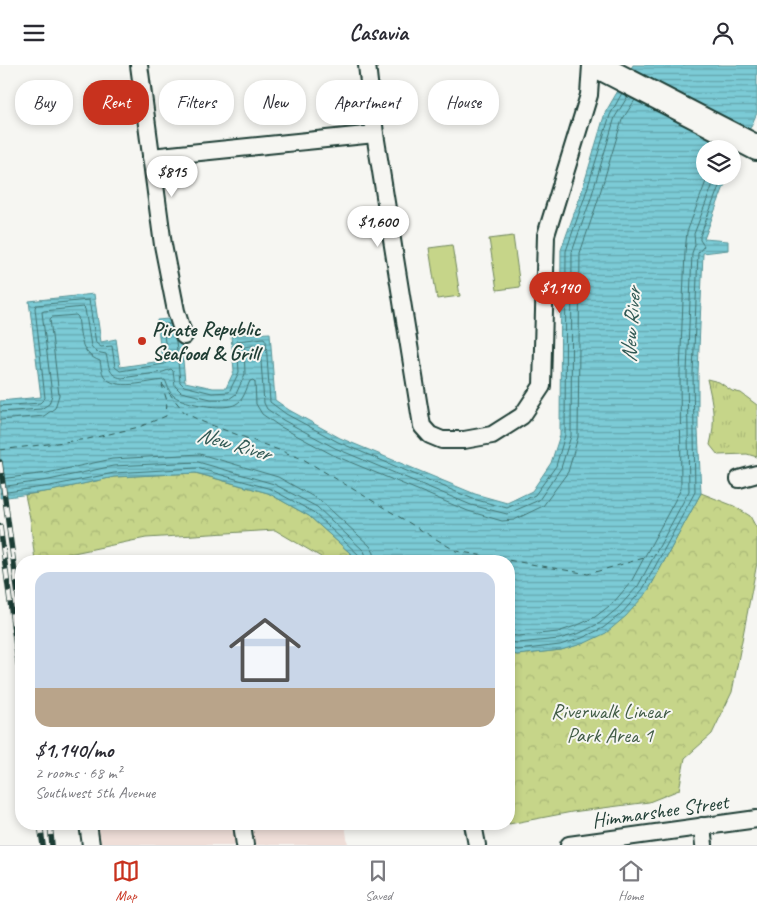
<!DOCTYPE html>
<meta charset="utf-8">
<style>
body{margin:0;font-family:Caveat,sans-serif;background:#f2f2f3;color:#2b2b33;height:100vh;display:flex;flex-direction:column;font-size:19px;white-space:nowrap}
*{box-sizing:border-box;margin:0}
p{font-size:16px;color:#7c7c81}
.icon{flex:none;width:28px;height:28px;fill:none;stroke:currentColor;stroke-width:2;stroke-linecap:round;stroke-linejoin:round}
.map{position:relative;flex:1;overflow:hidden}
.panel{position:absolute;left:15px;top:490px;width:500px;height:275px;display:flex;flex-direction:column;background:#fff;border-radius:20px;box-shadow:0 2px 8px #0003}
.panel>*{flex:none}
.banner{position:absolute;left:15px;top:15px;width:500px;height:45px;display:flex;gap:10px}
.controls{position:absolute;left:696px;top:75px;display:grid;gap:10px}
.controls a{display:grid;place-items:center;width:45px;height:45px;border-radius:50%;background:#fff;box-shadow:0 2px 8px #0003;font-size:25px}
.price{position:absolute;translate:-50% -42px;padding:0 11px;border-radius:18px;background:#fff;color:#222;font-size:16px;line-height:32px;filter:drop-shadow(0 1px 2px #0008)}
.price::after{content:'';position:absolute;left:50%;top:30px;width:15px;height:11px;margin-left:-8px;background:inherit;clip-path:polygon(0 0,100% 0,50% 100%)}
.price.selected{background:#c8321e;color:#fff}
ul{padding:0;list-style:none}
li{display:grid;align-content:center;gap:10px;height:265px;padding:0 20px}
li+li{border-top:1px solid #e1e1e2}
li span{display:grid;place-items:center;height:155px;border-radius:15px;color:#555}
li>.icon{margin-inline-start:auto}
span .icon{width:90px;height:90px;fill:#fffc;stroke-width:1}
li b{font-size:21px}
.tag{padding:0 18px;border-radius:20px;background:#fff;box-shadow:0 2px 8px #0003;font-size:18px;line-height:45px}
.tag.selected{background:#c8321e;color:#fff}
header{display:flex;justify-content:space-between;align-items:center;height:65px;padding:0 20px;background:#fff;font-size:22px;font-weight:700}
.menu{display:flex;justify-content:space-around;align-items:center;height:70px;border-top:1px solid #e1e1e2;background:#fff;font-size:14px;color:#7c7c81}
.menu a{display:grid;justify-items:center;gap:2px}
.menu .selected{color:#c8321e}
.map>svg:first-child{display:block}
.built{fill:#efded8}
.grass{fill:url(#grass-tufts);stroke:#72895e}
.park{fill:url(#park-crowns);stroke:#72895e}
.pitch{fill:#c6d589;stroke:#72895e}
.water{fill:url(#water-rules);stroke:#569295}
.lines{fill:none;stroke-linecap:round;stroke-linejoin:round}
.shore{stroke:#447675;stroke-width:1}
.ferry{stroke:#315954;stroke-width:1;stroke-dasharray:6 5;stroke-linecap:butt}
.minor-casing{stroke:#1f3d34;stroke-width:20}
.secondary-casing{stroke:#1f3d34;stroke-width:28}
.minor{stroke:#f6f6f2;stroke-width:16}
.secondary{stroke:#f6f6f2;stroke-width:24}
.rail-casing{stroke:#1f3d34;stroke-width:5.5}
.rail{stroke:#f6f6f2;stroke-width:4;stroke-dasharray:11;stroke-linecap:butt}
.poi-dot{fill:#c8321e;stroke:#f6f6f2;stroke-width:2}
.labels{text-anchor:middle;stroke-width:4;stroke-linejoin:round;paint-order:stroke}
.poi-label{font-size:21px;font-weight:bold;fill:#1f3d34;stroke:#f6f6f2;text-anchor:start}
.park-label{font-size:21px;fill:#405b45;stroke:#f6f6f2}
.street-label{font-size:21px;fill:#1f3d34;stroke:#f6f6f2}
.water-label{font-size:22px;font-style:italic;fill:#315954;stroke:#f6f6f2}
</style>
<header><svg class="icon" aria-label="menu" viewBox="0 0 24 24"><path d="M4 6h16M4 12h16M4 18h16"/></svg>Casavia<svg class="icon" aria-label="person" viewBox="0 0 24 24"><circle cx="12" cy="8" r="4"/><path d="M4 21q1-7 8-7t8 7"/></svg></header>
<div class="map">
<svg width="757" height="780" viewBox="0 0 757 780">
<defs>
<pattern id="grass-tufts" width="24" height="20" patternUnits="userSpaceOnUse" patternTransform="scale(1.25)"><rect width="24" height="20" fill="#c6d589"/><path d="M3 7l-1-3M5 7V3M7 7l1-3M15 17l-1-3M17 17v-4M19 17l1-3" fill="none" stroke="#aab877"/></pattern>
<pattern id="park-crowns" width="20" height="18" patternUnits="userSpaceOnUse" patternTransform="scale(1.25)"><rect width="20" height="18" fill="#c6d589"/><path d="M2 6a3 3 0 1 1 6 0M12 15a3 3 0 1 1 6 0" fill="none" stroke="#aab877"/></pattern>
<pattern id="water-rules" width="6" height="5" patternUnits="userSpaceOnUse" patternTransform="scale(1.25)"><rect width="6" height="5" fill="#7bcbd6"/><path d="M0 2.5h6" fill="none" stroke="#64a6ae"/></pattern>
</defs>
<rect width="100%" height="100%" fill="#f6f6f2"/>
<filter id="ink" filterUnits="userSpaceOnUse"><feTurbulence type="fractalNoise" baseFrequency=".02" numOctaves="2"/><feDisplacementMap in="SourceGraphic" scale="10" xChannelSelector="R" yChannelSelector="G"/><feConvolveMatrix kernelMatrix="1 2 1 2 8 2 1 2 1" color-interpolation-filters="sRGB"/></filter>
<g filter="url(#ink)">
<!-- built -->
<polygon class="built" points="91,759 345,759 348,780 94,780"/>
<!-- grass -->
<path class="grass" d="M707 314 719 317 732 326 741 328 757 340V392L747 389 718 390 710 380C716 355 713 339 707 314Z"/>
<!-- park -->
<g class="park">
<polygon points="195,408 268,428 309,451 359,496 324,496 321,492 275,465 146,473 35,496 30,453 25,430 51,426 114,412"/>
<polygon points="701,428 734,441 750,451 757,464 757,498 732,627 712,669 685,693 679,725 649,737 572,747 509,759 509,588 517,590 561,585 584,578 648,526"/>
</g>
<!-- pitch -->
<g class="pitch">
<polygon points="513,171 520,222 497,225 489,174"/>
<polygon points="452,180 460,231 437,234 429,183"/>
</g>
<!-- water -->
<polygon class="water" points="633,0 757,0 757,48 733,100 732,84 705,84 705,111 728,111 704,174 728,176 728,185 703,188 698,308 698,365 701,428 648,526 626,551 606,568 585,578 561,585 517,590 509,588 509,496 359,496 309,451 268,428 196,408 114,412 51,426 0,433 0,336 41,332 29,236 94,229 101,277 116,274 120,302 162,296 157,255 179,253 185,317 213,323 226,323 234,306 231,270 270,268 275,335 289,345 340,373 475,429 507,438 532,426 551,398 560,370 561,185 580,132 605,48"/>
<g class="lines">
<!-- shore -->
<g class="shore">
<polyline points="176,276 180,317 184,321 212,328 229,327 239,307 237,276 264,273 266,276 270,337 286,349 338,377 473,434 507,443 535,430 556,401 565,370 566,186 584,134 610,50 622,28"/>
<polyline points="0,341 40,338 45,333 35,243 36,240 89,235 96,278 101,282 112,281 115,302 120,306 165,299 167,294 163,261 164,259 170,259"/>
<path d="M0 347 41 344 49 339 52 330 42 247 44 246 83 242 85 244 91 281 96 287 106 289C109 300 108 311 122 313L163 307 171 304 173 306 175 321 181 327 211 334H229L236 329 245 309 244 282 258 280 260 282 264 338 267 344 283 355 335 383 471 440 507 449 539 435 561 403 571 371 572 187 590 136 615 52 628 31"/>
<path d="M0 355 44 351 55 343 59 330 50 254 52 252 76 250 78 252C81 271 79 288 100 296 101 301 101 306 104 311 115 327 148 316 165 315 168 320 168 327 174 331 184 339 225 346 236 339 244 335 246 324 250 316L253 315 255 317 256 339 262 349 279 361 333 390 468 446 502 456 514 455 543 441 568 407 578 372 580 188 597 138 622 55 635 35"/>
<polyline points="0,414 47,408 112,394 200,389 278,412 321,436 370,481 374,488 375,496"/>
<polyline points="0,422 49,415 113,401 198,397 274,419 317,442 364,486 368,496"/>
<polyline points="0,428 50,421 114,408 197,403 271,424 313,447 360,491 362,496"/>
<polyline points="509,570 518,571 558,567 578,560 595,552 613,538 631,517 681,424 680,308 685,187 687,167 708,111"/>
<polyline points="509,577 518,578 559,574 580,568 600,558 618,543 638,521 689,426 687,308 692,188 695,180 694,169 716,111"/>
<polyline points="509,584 518,585 560,580 582,573 603,563 622,548 643,524 695,427 693,308 698,188 704,181 700,175 700,171 723,111"/>
</g>
<!-- ferry -->
<g class="ferry">
<polyline points="162,319 185,348 203,357 303,394 456,486 588,509 658,489"/>
<polyline points="0,385 88,374 139,362 166,351 167,336 162,320"/>
</g>
<!-- minor casing -->
<g class="minor-casing">
<g id="minor">
<polyline points="139,0 163,180 176,246 184,271"/>
<polyline points="367,0 375,69 422,361 430,370 442,375 464,375 492,370 522,351 542,321 546,170 589,30 591,0"/>
<polyline points="151,92 375,69"/>
<polyline points="739,414 757,409"/>
<polyline points="88,759 91,780"/>
<polyline points="242,759 245,780"/>
<polyline points="473,759 477,780"/>
<polyline points="702,761 704,780"/>
<polyline points="569,780 757,754"/>
</g>
</g>
<!-- secondary casing -->
<g class="secondary-casing">
<polyline id="secondary" points="596,0 757,83"/>
</g>
<!-- minor -->
<use href="#minor" class="minor"/>
<!-- secondary -->
<use href="#secondary" class="secondary"/>
<!-- rail casing -->
<g class="rail-casing">
<g id="rail">
<polyline points="0,397 21,552"/>
<polyline points="0,461 21,619"/>
<polyline points="40,759 43,780"/>
<polyline points="50,759 52,780"/>
</g>
</g>
<!-- rail -->
<use href="#rail" class="rail"/>
</g>
</g>
<!-- markers -->
<circle class="poi-dot" cx="142" cy="276" r="5"/>
<g class="labels">
<!-- poi labels -->
<g class="poi-label">
<text x="152" y="271">Pirate Republic<tspan x="152" dy="24">Seafood &amp; Grill</tspan></text>
</g>
<!-- park labels -->
<g class="park-label">
<text x="610" y="653">Riverwalk Linear<tspan x="610" dy="24">Park Area 1</tspan></text>
</g>
<!-- street labels -->
<g class="street-label">
<text transform="translate(660 746) rotate(-8)" y="7">Himmarshee Street</text>
</g>
<!-- water labels -->
<g class="water-label">
<text transform="translate(630 260) rotate(-86)" y="8">New River</text>
<text transform="translate(234 378) rotate(16)" y="8">New River</text>
</g>
</g>
</svg>
<div class="controls">
<a><svg class="icon" aria-label="layers" viewBox="0 0 24 24"><path d="M12 4l9 5-9 5-9-5zM3 14l9 5 9-5"/></svg></a>
</div>
<b class="price" style="left:172px;top:133px">$815</b>
<b class="price" style="left:378px;top:183px">$1,600</b>
<b class="price selected" style="left:560px;top:249px">$1,140</b>
<div class="banner">
<a class="tag">Buy</a>
<a class="tag selected">Rent</a>
<a class="tag">Filters</a>
<a class="tag">New</a>
<a class="tag">Apartment</a>
<a class="tag">House</a>
</div>
<section class="panel">
<ul>
<li><span style="background:linear-gradient(#c9d6e8 75%,#b9a48a 0)"><svg class="icon" aria-label="home" viewBox="0 0 24 24"><path d="M3 11l9-7 9 7M6 9v11h12V9"/></svg></span><div><b>$1,140/mo</b><p>2 rooms · 68 m²</p><p>Southwest 5th Avenue</p></div></li>
</ul>
</section>
</div>
<nav class="menu">
<a class="selected"><svg class="icon" aria-label="map" viewBox="0 0 24 24"><path d="M3 6l6-2 6 2 6-2v14l-6 2-6-2-6 2zM9 4v14M15 6v14"/></svg>Map</a>
<a><svg class="icon" aria-label="saved" viewBox="0 0 24 24"><path d="M7 4h10v16l-5-4-5 4z"/></svg>Saved</a>
<a><svg class="icon" aria-label="home" viewBox="0 0 24 24"><path d="M3 11l9-7 9 7M6 9v11h12V9"/></svg>Home</a>
</nav>
